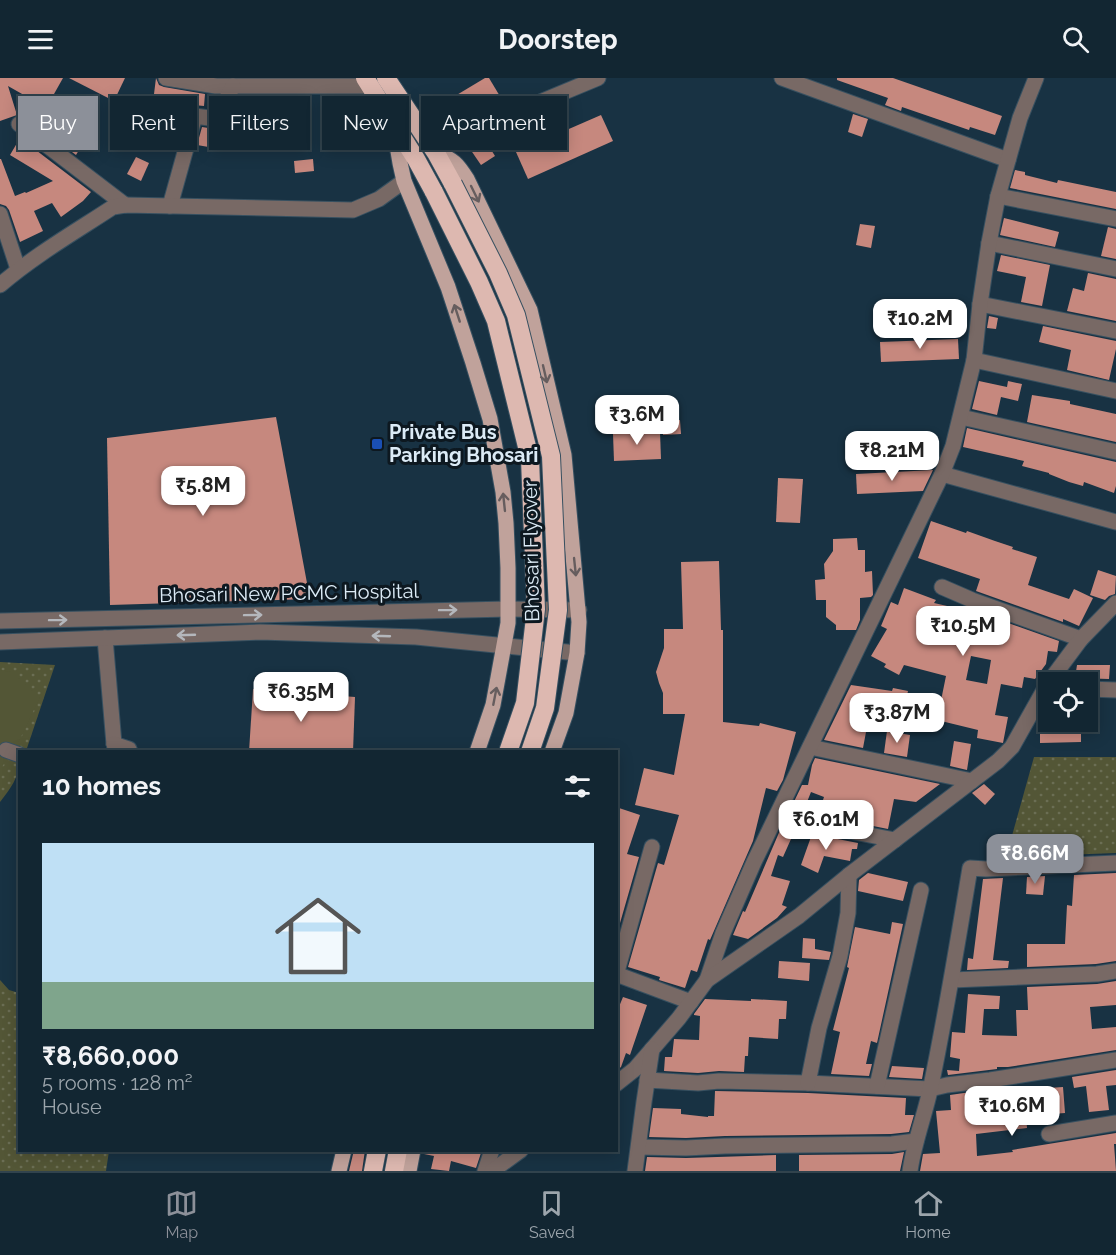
<!DOCTYPE html>
<meta charset="utf-8">
<style>
body{margin:0;font-family:Raleway,sans-serif;background:#1f323e;color:#f1f3f6;height:100vh;display:flex;flex-direction:column;font-size:22px;white-space:nowrap}
*{box-sizing:border-box;margin:0}
p{font-size:20px;color:#9ca5ac}
.icon{flex:none;width:33px;height:33px;fill:none;stroke:currentColor;stroke-width:2;stroke-linecap:round;stroke-linejoin:round}
.map{position:relative;flex:1;overflow:hidden}
.details{position:absolute;left:18px;top:672px;width:600px;height:402px;display:flex;flex-direction:column;background:#122632;border-radius:0px;box-shadow:0 3px 15px #0003,0 0 0 2px #31434d}
.details>*{flex:none}
.banner{position:absolute;left:18px;top:18px;width:600px;height:54px;display:flex;gap:12px}
.fabs{position:absolute;left:1038px;top:594px;display:grid;gap:12px}
.fabs a{display:grid;place-items:center;width:60px;height:60px;border-radius:0px;background:#122632;box-shadow:0 3px 15px #0003,0 0 0 2px #31434d;font-size:30px}
.price{position:absolute;translate:-50% -51px;padding:0 14px;border-radius:12px;background:#fff;color:#222;font-size:20px;line-height:39px;filter:drop-shadow(0 2px 3px #0008)}
.price::after{content:'';position:absolute;left:50%;top:36px;width:18px;height:14px;margin-left:-9px;background:inherit;clip-path:polygon(0 0,100% 0,50% 100%)}
.price.selected{background:#8c9099;color:#fff}
ul{padding:0;list-style:none}
li{display:grid;align-content:center;gap:12px;height:318px;padding:0 24px}
li+li{border-top:2px solid #31434d}
li span{display:grid;place-items:center;height:186px;border-radius:0px;color:#555}
li>.icon{margin-inline-start:auto}
span .icon{width:108px;height:108px;fill:#fffc;stroke-width:1}
li b{font-size:26px}
h2{display:flex;justify-content:space-between;align-items:center;height:72px;padding:0 24px;font-size:26px}
.chip{padding:0 21px;border-radius:0px;background:#122632;box-shadow:0 3px 15px #0003,0 0 0 2px #31434d;font-size:21px;line-height:54px}
.chip.selected{background:#8c9099;color:#fff}
header{display:flex;justify-content:space-between;align-items:center;height:78px;padding:0 24px;background:#122632;font-size:27px;font-weight:700}
.tab-bar{display:flex;justify-content:space-around;align-items:center;height:84px;border-top:2px solid #31434d;background:#122632;font-size:16px;color:#9ca5ac}
.tab-bar a{display:grid;justify-items:center;gap:3px}
.tab-bar .selected{color:#8c9099}
.map>svg:first-child{display:block}
.grass{fill:url(#grass-dots)}
.pitch{fill:#535636}
.building{fill:#c6887e;fill-rule:evenodd}
.lines{fill:none;stroke-linecap:round;stroke-linejoin:round}
.street-casing{stroke:#375060;stroke-width:17}
.primary-casing{stroke:#375060;stroke-width:17}
.highway-casing{stroke:#375060;stroke-width:20}
.street{stroke:#786965;stroke-width:15}
.primary{stroke:#c0a29b;stroke-width:15}
.highway{stroke:#ddb8b0;stroke-width:18}
.highway-bridge-casing{stroke:#375060;stroke-width:20;stroke-linecap:butt}
.highway-bridge{stroke:#ddb8b0;stroke-width:18}
.oneway{stroke:#665d5e}
.oneway2{stroke:#b4b7bc}
.transit-dot{fill:#1a4fb4;stroke:#0d1820;stroke-width:2}
.labels{text-anchor:middle;stroke-width:6;stroke-linejoin:round;paint-order:stroke}
.poi-label{font-size:20px;font-weight:bold;fill:#dcebf6;stroke:#0d1820;text-anchor:start}
.street-label{font-size:20px;fill:#dcebf6;stroke:#0d1820}
</style>
<header><svg class="icon" aria-label="menu" viewBox="0 0 24 24"><path d="M4 6h16M4 12h16M4 18h16"/></svg>Doorstep<svg class="icon" aria-label="search" viewBox="0 0 24 24"><circle cx="10" cy="10" r="6"/><path d="M15 15l6 6"/></svg></header>
<div class="map">
<svg width="1116" height="1093" viewBox="0 0 1116 1093">
<defs>
<pattern id="grass-dots" width="8" height="8" patternUnits="userSpaceOnUse" patternTransform="scale(1.5)"><rect width="8" height="8" fill="#535636"/><path d="M2 2h.1M6 6h.1" fill="none" stroke="#6b6e54" stroke-width="1.8" stroke-linecap="round"/></pattern>
</defs>
<rect width="100%" height="100%" fill="#183243"/>
<!-- grass -->
<g class="grass">
<path d="M0 584 55 587 26 673 20 674C19 698 15 705 0 724Z"/>
<polygon points="1034,679 1116,679 1116,775 1006,779"/>
<polygon points="0,902 9,912 19,915 20,1072 109,1073 106,1093 0,1093"/>
</g>
<!-- pitch -->
<polygon class="pitch" points="0,592 11,594 40,619 20,661 0,692"/>
<!-- building -->
<g class="building">
<polygon points="0,0 63,0 54,16 56,17 50,27 45,29 8,8 17,37 0,43"/>
<polygon points="69,0 125,0 114,23"/>
<polygon points="156,0 159,7 164,9 205,16 204,28 183,26 173,52 149,42 156,24 153,24"/>
<polygon points="485,0 489,0 504,25 485,36 470,43 455,18"/>
<polygon points="837,0 893,0 1002,38 995,57 970,49 969,52 902,29 901,33 885,27 888,20 837,2"/>
<polygon points="248,31 264,33 261,51 245,48"/>
<polygon points="50,33 77,49 98,60 92,71 82,67 76,77 40,50"/>
<polygon points="853,36 868,41 862,59 848,54"/>
<polygon points="601,37 613,63 528,101 516,74"/>
<polygon points="223,48 254,52 252,69 227,66 226,72 197,67 202,49 215,51"/>
<polygon points="483,59 495,78 481,87 468,68"/>
<polygon points="20,60 91,114 83,123 61,139 52,125 34,133 43,153 20,164 9,132 6,128 0,126 0,81 1,81 15,118 25,114 26,115 53,103 10,77"/>
<polygon points="136,79 149,85 141,103 127,96"/>
<polygon points="313,81 314,93 295,95 294,83"/>
<polygon points="1015,92 1025,94 1025,97 1057,105 1058,102 1116,114 1116,131 1010,110"/>
<polygon points="1004,140 1059,154 1055,169 1000,157"/>
<polygon points="860,146 875,148 871,170 856,167"/>
<polygon points="1108,149 1116,151 1116,181 1101,178"/>
<polygon points="1001,177 1050,187 1042,228 1021,224 1026,199 997,193"/>
<polygon points="1088,195 1116,201 1116,243 1067,233 1073,210 1084,213"/>
<polygon points="989,238 998,240 996,251 987,250"/>
<polygon points="1043,248 1116,263 1116,271 1109,302 1067,292 1071,272 1039,264"/>
<polygon points="958,261 959,281 881,284 880,264"/>
<polygon points="979,303 1007,309 1008,303 1022,306 1018,323 1001,319 997,337 972,331"/>
<polygon points="1032,317 1070,323 1070,326 1116,336 1116,364 1027,344"/>
<polygon points="276,339 310,521 110,527 107,360"/>
<polygon points="680,342 681,356 663,357 662,343"/>
<polygon points="967,350 1116,384 1116,408 1114,415 1084,404 1083,408 1069,404 1049,396 1049,395 1022,388 1024,383 963,369"/>
<polygon points="660,354 661,381 614,383 613,356"/>
<polygon points="933,392 923,413 857,416 856,396"/>
<polygon points="778,400 803,401 800,445 776,444"/>
<polygon points="931,443 966,455 967,453 995,463 1013,469 1012,471 1037,479 1028,507 1069,521 1074,511 1093,520 1079,548 1063,541 1063,544 976,513 980,501 918,480"/>
<polygon points="857,460 858,472 865,472 865,494 872,493 873,517 871,519 860,520 860,542 856,552 836,552 836,547 826,539 826,522 816,522 815,502 825,501 824,486 833,473 833,461"/>
<polygon points="719,483 721,552 723,552 723,644 759,648 760,645 796,654 783,702 777,713 766,710 753,763 710,862 708,861 697,894 691,892 685,910 659,902 660,899 628,889 658,785 664,787 679,737 635,727 644,690 674,697 685,636 663,636 663,615 659,605 656,594 664,570 664,551 683,551 681,484"/>
<polygon points="1098,492 1116,498 1115,516 1109,518 1105,522 1090,517"/>
<path d="M904 510 936 522 934 525 969 533V531L1059 563 1057 574 1048 573 1046 586 1035 601 1024 599 1022 610 1001 606 995 637 1008 639 1003 665 977 660 978 652 937 642 946 598 904 587 899 597 884 589 886 586 871 578 887 551 881 548 891 524 898 527ZM971 578 991 582 987 606 966 602Z"/>
<polygon points="1077,587 1110,587 1109,601 1075,600"/>
<polygon points="851,607 892,613 893,610 908,613 903,635 880,630 877,639 869,638 863,670 824,662"/>
<polygon points="253,611 355,619 353,674 249,674"/>
<polygon points="1049,644 1081,644 1081,664 1040,665 1040,653 1045,653 1045,646 1049,645"/>
<polygon points="887,653 910,657 907,679 884,675"/>
<polygon points="954,663 971,666 967,692 950,688"/>
<polygon points="815,680 940,706 916,724 894,721 888,751 818,737 824,719 811,714 803,734 790,732 802,707 808,707 812,687"/>
<polygon points="984,706 995,716 985,727 972,715"/>
<polygon points="616,729 640,737 627,776 639,779 616,859"/>
<polygon points="781,750 795,752 783,779 778,777 771,798 790,803 782,827 787,829 777,840 748,861 733,857 743,833 745,834"/>
<polygon points="812,756 858,765 857,771 852,771 850,783 824,778 818,795 801,787"/>
<polygon points="868,795 908,804 903,823 858,813 859,802"/>
<polygon points="1116,795 1116,883 1096,886 1027,889 1027,866 1065,866 1067,827 1072,828 1074,797"/>
<polygon points="1045,798 1043,817 1026,816 1027,799"/>
<polygon points="1003,800 993,882 1009,883 1008,890 967,892 968,880 973,881 983,801"/>
<polygon points="892,844 903,846 877,965 871,963 866,986 872,986 869,998 831,996 840,954 833,952 849,890 847,889 855,849 890,856"/>
<polygon points="803,860 815,861 815,871 831,874 829,882 802,880"/>
<polygon points="779,883 810,885 809,903 778,900"/>
<polygon points="1116,903 1116,927 1090,929 1092,951 1116,949 1116,972 1008,989 997,989 997,991 989,992 948,997 947,992 959,993 960,981 950,979 952,954 965,955 968,916 1000,918 999,931 984,931 982,957 1017,958 1016,932 1028,932 1027,909 1097,906"/>
<polygon points="623,919 647,927 630,977 626,975 621,989 616,993 616,936"/>
<polygon points="705,921 751,923 751,921 787,923 786,941 779,941 778,961 749,959 748,978 745,978 744,994 719,993 698,995 664,993 665,979 672,979 674,961 699,962 700,938 694,937 694,936"/>
<polygon points="892,988 924,990 922,1001 889,999"/>
<polygon points="1116,992 1116,1007 1106,1008 1109,1032 1089,1034 1086,1008 1074,1010 1072,999"/>
<polygon points="1063,1009 1065,1035 1026,1038 1027,1050 976,1056 977,1078 1013,1074 1012,1072 1116,1055 1116,1066 1114,1066 1116,1093 920,1093 923,1076 940,1075 936,1033 951,1032 950,1017 999,1010 1001,1026 1035,1023 1034,1011"/>
<polygon points="715,1013 808,1015 906,1020 905,1037 914,1037 909,1054 891,1056 725,1058 686,1060 649,1059 653,1030 681,1031 681,1036 708,1039 708,1038 714,1038"/>
<polygon points="354,1072 365,1072 362,1093 349,1093"/>
<polygon points="424,1072 482,1072 476,1090 451,1083 449,1093 431,1091 434,1078 424,1076"/>
<polygon points="904,1074 900,1093 799,1093 799,1077 892,1076"/>
<polygon points="776,1077 776,1093 645,1093 647,1079 686,1080"/>
</g>
<g class="lines">
<!-- street casing -->
<g class="street-casing">
<g id="street">
<polyline points="166,0 216,8 370,8"/>
<polyline points="782,0 1008,82"/>
<polyline points="19,46 125,127"/>
<polyline points="432,69 598,0"/>
<polyline points="998,118 1116,141"/>
<polyline points="170,128 195,38 216,41 233,8"/>
<polyline points="0,136 18,191"/>
<polyline points="989,165 1116,191"/>
<path d="M0 207C35 177 75 154 113 129L125 127 353 132 379 121 404 103"/>
<polyline points="980,226 1116,253"/>
<polyline points="974,282 1116,313"/>
<polyline points="961,339 1116,374"/>
<polyline points="942,396 1116,444"/>
<polyline points="942,509 972,522 1081,561"/>
<polyline points="0,543 508,531 579,532"/>
<polyline points="105,560 114,666"/>
<polyline points="0,564 260,554 416,559 577,575"/>
<polyline points="1049,604 1081,561 1116,525"/>
<polyline points="1088,611 1116,612"/>
<polyline points="114,666 129,671 130,674"/>
<polyline points="810,669 972,703"/>
<polyline points="6,672 20,677"/>
<polyline points="777,739 895,762"/>
<polyline points="616,896 691,924"/>
<polyline points="616,897 652,769"/>
<polyline points="707,902 723,855 754,784 942,396 953,368 974,282 980,226 989,165 998,118 1020,40 1036,0"/>
<polyline points="952,902 1097,896 1116,893"/>
<polyline points="647,1002 698,1005 719,1003 808,1005 930,1011 947,1007 990,1002 1116,982"/>
<polyline points="808,1005 819,950 840,878 848,835 849,797"/>
<polyline points="616,1006 635,991 679,940 707,902 799,838 849,797 998,683 1012,669 1048,605"/>
<polyline points="877,1008 921,812"/>
<polyline points="1049,1056 1116,1045"/>
<polyline points="639,1069 686,1070 725,1068 892,1066 916,1063"/>
<polyline points="485,1093 492,1072"/>
<polyline points="492,1093 521,1072"/>
<polyline points="635,1093 644,1024 652,971"/>
<path d="M910 1093C914 1064 925 1037 931 1008 946 936 958 863 970 790L986 791 1116 785"/>
</g>
</g>
<!-- primary casing -->
<g class="primary-casing">
<g id="primary">
<polyline points="394,50 400,85 404,103 448,209 473,285 490,341 503,414 506,445 508,490 508,545 493,627 477,674"/>
<path d="M436 75C454 82 457 85 467 101L530 232 564 377 579 544 577 575 566 635 552 674"/>
<polyline points="339,1093 344,1072"/>
<polyline points="409,1093 413,1072"/>
</g>
</g>
<!-- highway casing -->
<g class="highway-casing">
<g id="highway">
<polyline points="365,0 416,81 434,114"/>
<polyline points="386,0 436,75 453,106"/>
<polyline points="373,1093 377,1072"/>
<polyline points="394,1093 398,1072"/>
</g>
</g>
<!-- street -->
<use href="#street" class="street"/>
<!-- primary -->
<use href="#primary" class="primary"/>
<!-- highway -->
<use href="#highway" class="highway"/>
<!-- highway-bridge casing -->
<g class="highway-bridge-casing">
<g id="highway-bridge">
<polyline points="453,106 498,195 516,237 551,378 558,532 545,630 530,674"/>
<polyline points="434,114 479,204 496,243 530,381 536,531 525,625 508,674"/>
</g>
</g>
<!-- highway-bridge -->
<use href="#highway-bridge" class="highway-bridge"/>
</g>
<!-- one-way arrows -->
<defs><path id="oneway-shaft" d="M-6 0H5M1.5-3L5.5 0L1.5 3" fill="none" stroke-width="1.6" stroke-linecap="round" stroke-linejoin="round" transform="scale(1.5)"/></defs>
<g class="oneway">
<use href="#oneway-shaft" transform="translate(475 116) rotate(64)"/>
<use href="#oneway-shaft" transform="translate(457 235) rotate(-108)"/>
<use href="#oneway-shaft" transform="translate(545 296) rotate(77)"/>
<use href="#oneway-shaft" transform="translate(504 424) rotate(-96)"/>
<use href="#oneway-shaft" transform="translate(575 489) rotate(84)"/>
<use href="#oneway-shaft" transform="translate(495 618) rotate(-79)"/>
</g>
<g class="oneway2">
<use href="#oneway-shaft" transform="translate(448 532) rotate(-1)"/>
<use href="#oneway-shaft" transform="translate(253 537) rotate(-1)"/>
<use href="#oneway-shaft" transform="translate(58 542) rotate(-1)"/>
<use href="#oneway-shaft" transform="translate(186 557) rotate(178)"/>
<use href="#oneway-shaft" transform="translate(381 558) rotate(-178)"/>
</g>
<!-- markers -->
<rect class="transit-dot" x="371" y="360" width="12" height="12" rx="3"/>
<g class="labels">
<!-- poi labels -->
<g class="poi-label">
<text x="389" y="361">Private Bus<tspan x="389" dy="23">Parking Bhosari</tspan></text>
</g>
<!-- street labels -->
<g class="street-label">
<text transform="translate(531 473) rotate(-91)" y="7">Bhosari Flyover</text>
<text transform="translate(289 515) rotate(-1)" y="7">Bhosari New PCMC Hospital</text>
</g>
</g>
</svg>
<div class="fabs">
<a><svg class="icon" aria-label="locate" viewBox="0 0 24 24"><circle cx="12" cy="12" r="6"/><path d="M12 2v4M12 18v4M2 12h4M18 12h4"/></svg></a>
</div>
<b class="price" style="left:920px;top:272px">₹10.2M</b>
<b class="price" style="left:637px;top:368px">₹3.6M</b>
<b class="price" style="left:892px;top:404px">₹8.21M</b>
<b class="price" style="left:203px;top:439px">₹5.8M</b>
<b class="price" style="left:963px;top:579px">₹10.5M</b>
<b class="price" style="left:301px;top:645px">₹6.35M</b>
<b class="price" style="left:897px;top:666px">₹3.87M</b>
<b class="price" style="left:826px;top:773px">₹6.01M</b>
<b class="price selected" style="left:1035px;top:807px">₹8.66M</b>
<b class="price" style="left:1012px;top:1059px">₹10.6M</b>
<div class="banner">
<a class="chip selected">Buy</a>
<a class="chip">Rent</a>
<a class="chip">Filters</a>
<a class="chip">New</a>
<a class="chip">Apartment</a>
</div>
<section class="details">
<h2>10 homes<svg class="icon" aria-label="filters" viewBox="0 0 24 24"><path d="M4 7h16M4 17h16"/><circle cx="9" cy="7" r="2"/><circle cx="15" cy="17" r="2"/></svg></h2>
<ul>
<li><span style="background:linear-gradient(#bfe0f5 75%,#7fa58c 0)"><svg class="icon" aria-label="home" viewBox="0 0 24 24"><path d="M3 11l9-7 9 7M6 9v11h12V9"/></svg></span><div><b>₹8,660,000</b><p>5 rooms · 128 m²</p><p>House</p></div></li>
</ul>
</section>
</div>
<nav class="tab-bar">
<a class="selected"><svg class="icon" aria-label="map" viewBox="0 0 24 24"><path d="M3 6l6-2 6 2 6-2v14l-6 2-6-2-6 2zM9 4v14M15 6v14"/></svg>Map</a>
<a><svg class="icon" aria-label="saved" viewBox="0 0 24 24"><path d="M7 4h10v16l-5-4-5 4z"/></svg>Saved</a>
<a><svg class="icon" aria-label="home" viewBox="0 0 24 24"><path d="M3 11l9-7 9 7M6 9v11h12V9"/></svg>Home</a>
</nav>
